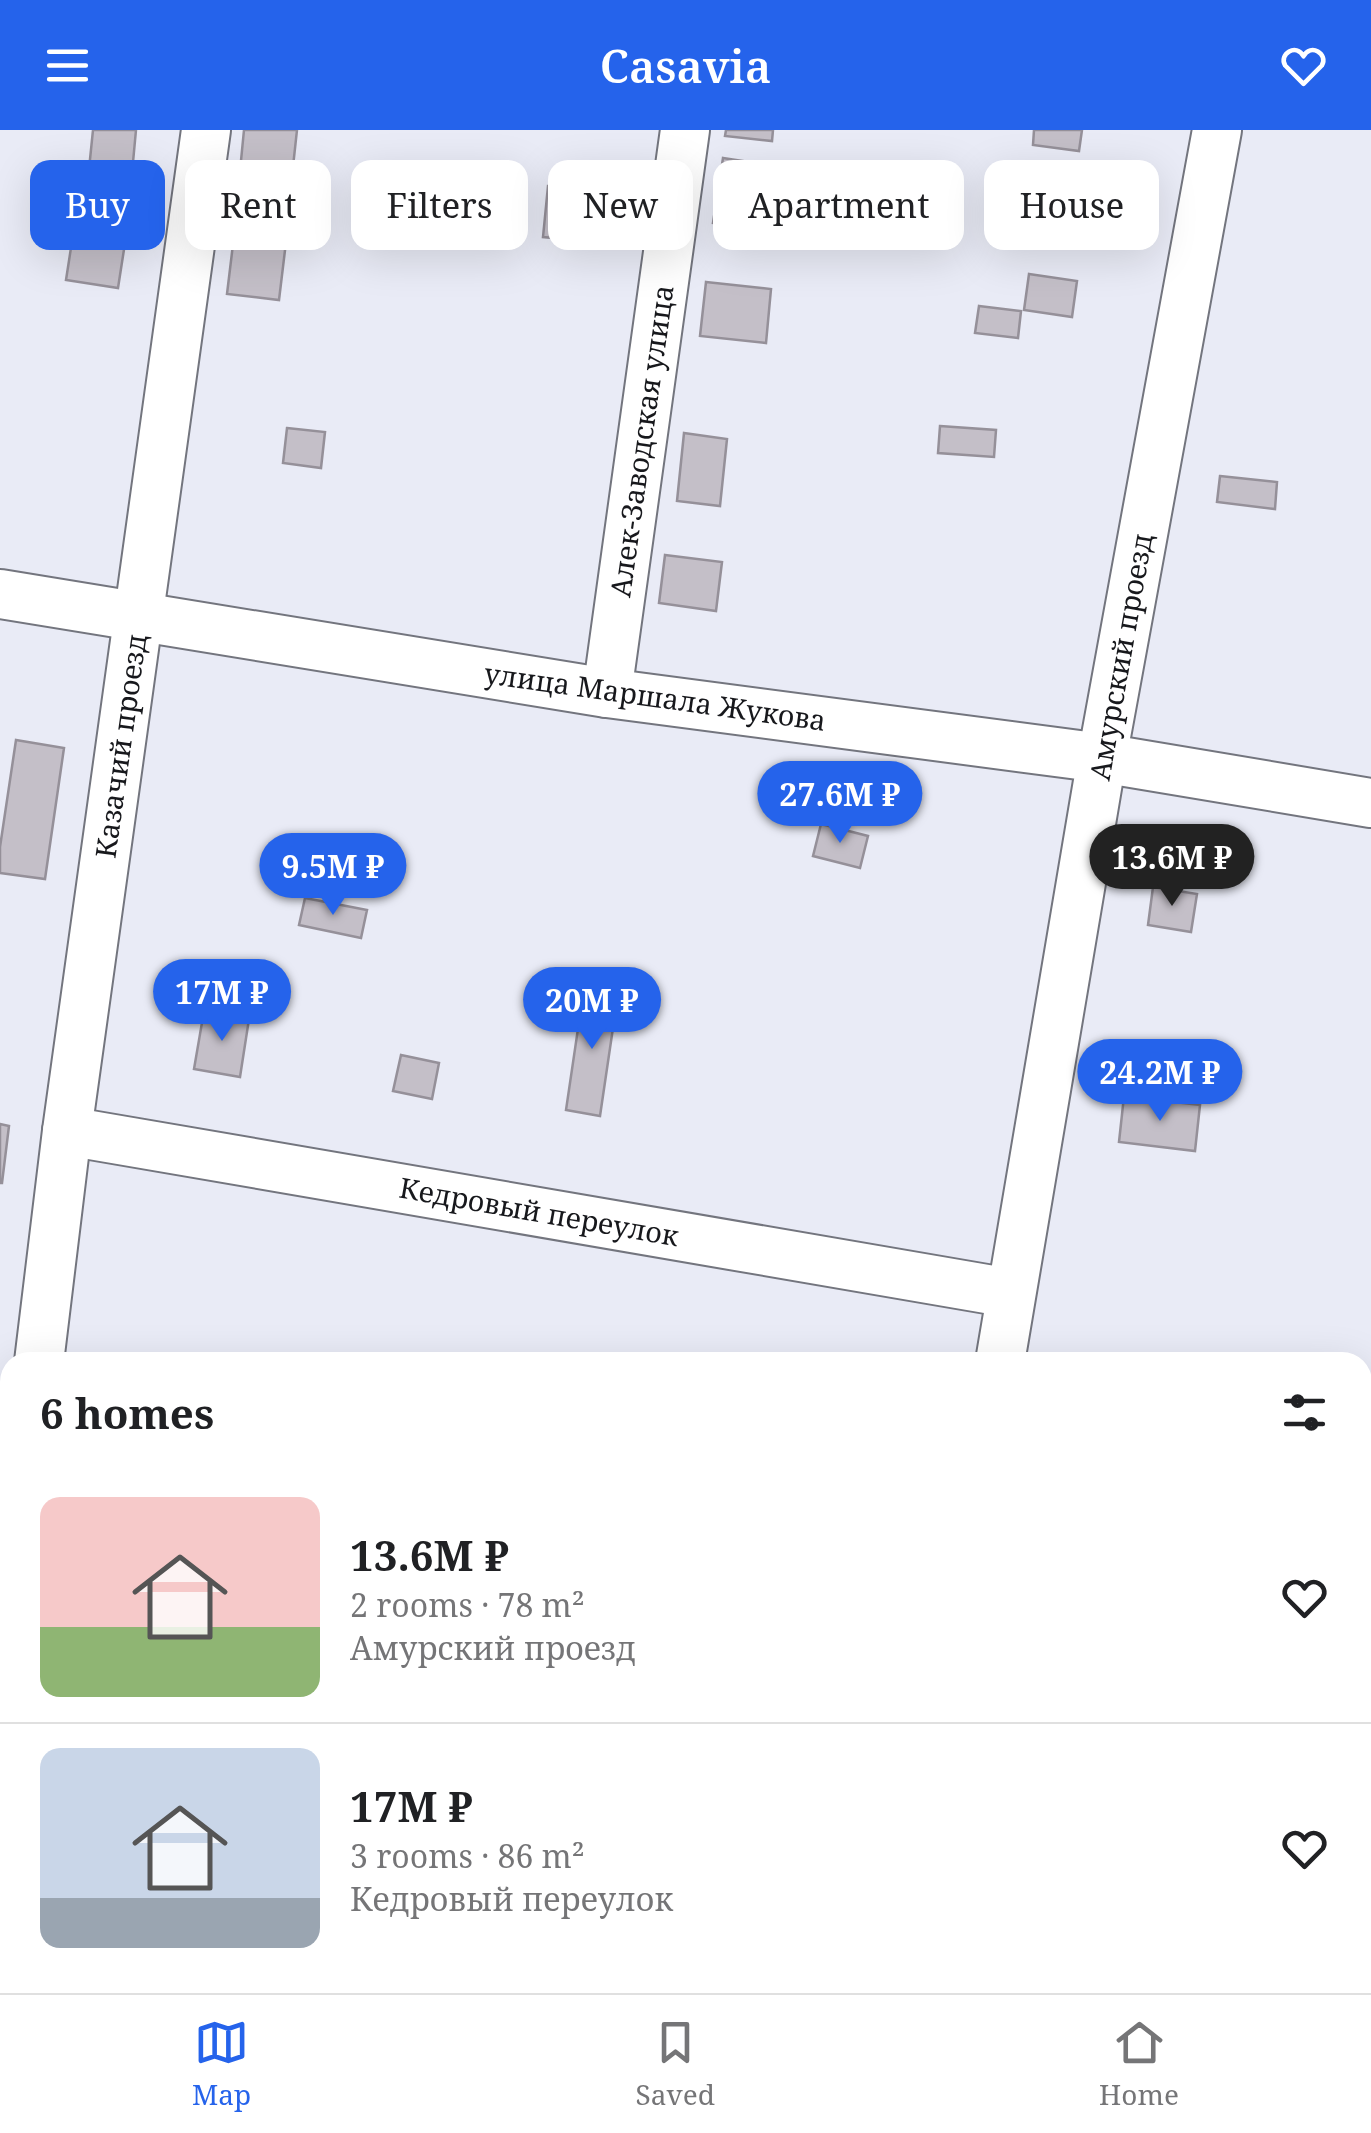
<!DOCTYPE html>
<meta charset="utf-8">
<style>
body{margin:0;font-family:"Noto Serif",serif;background:#f2f2f2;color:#202124;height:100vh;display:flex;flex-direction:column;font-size:38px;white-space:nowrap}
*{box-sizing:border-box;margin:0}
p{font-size:32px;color:#757577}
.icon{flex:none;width:55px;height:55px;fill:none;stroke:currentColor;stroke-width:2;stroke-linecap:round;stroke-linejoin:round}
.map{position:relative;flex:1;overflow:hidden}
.sheet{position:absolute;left:0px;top:1222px;width:1372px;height:642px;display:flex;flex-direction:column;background:#fff;border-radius:30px 30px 0 0;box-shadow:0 10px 40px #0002}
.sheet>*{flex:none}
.top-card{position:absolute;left:30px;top:30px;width:1312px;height:90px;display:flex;gap:20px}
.price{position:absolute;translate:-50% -85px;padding:0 22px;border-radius:35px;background:#2563eb;color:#fff;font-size:32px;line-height:65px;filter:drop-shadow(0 2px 5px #0008)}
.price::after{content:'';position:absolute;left:50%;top:60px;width:30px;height:22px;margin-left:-15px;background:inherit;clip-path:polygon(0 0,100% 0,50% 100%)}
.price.current{background:#222;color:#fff}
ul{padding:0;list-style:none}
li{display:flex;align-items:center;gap:30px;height:250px;padding:0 40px}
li+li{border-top:2px solid #e0e0e0}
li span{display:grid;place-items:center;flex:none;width:280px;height:200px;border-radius:20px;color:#555}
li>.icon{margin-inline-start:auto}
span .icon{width:120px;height:120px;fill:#fffc;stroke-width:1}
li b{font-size:42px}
h2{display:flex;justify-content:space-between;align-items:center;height:120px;padding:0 40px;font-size:42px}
.tag{padding:0 35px;border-radius:20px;background:#fff;box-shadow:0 10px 40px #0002;font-size:35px;line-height:90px}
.tag.current{background:#2563eb;color:#fff}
header{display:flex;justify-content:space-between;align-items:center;height:130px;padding:0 40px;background:#2563eb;color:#fff;font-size:45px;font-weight:600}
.tabs{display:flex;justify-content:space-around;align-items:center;height:140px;border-top:2px solid #e0e0e0;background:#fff;font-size:28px;color:#757577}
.tabs a{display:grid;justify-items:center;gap:5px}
.tabs .current{color:#2563eb}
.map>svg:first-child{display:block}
.building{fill:#c4bfc8;stroke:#959099;stroke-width:2.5}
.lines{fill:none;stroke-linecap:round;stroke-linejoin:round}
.minor-casing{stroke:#73757e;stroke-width:52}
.path{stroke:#7e7f87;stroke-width:6;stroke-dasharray:8 8;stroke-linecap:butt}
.minor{stroke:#fff;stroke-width:48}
.labels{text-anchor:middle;stroke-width:8;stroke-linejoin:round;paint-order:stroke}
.street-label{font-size:28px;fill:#17181c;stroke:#fff}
</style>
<header><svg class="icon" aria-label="menu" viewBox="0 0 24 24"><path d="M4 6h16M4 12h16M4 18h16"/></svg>Casavia<svg class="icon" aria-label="heart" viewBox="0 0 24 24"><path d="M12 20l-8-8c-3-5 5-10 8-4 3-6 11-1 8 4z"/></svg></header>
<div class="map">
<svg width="1371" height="1863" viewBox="0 0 1371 1863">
<rect width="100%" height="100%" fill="#e9ebf6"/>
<!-- building -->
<g class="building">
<polygon points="93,0 136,0 132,43 89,39"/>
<polygon points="244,0 297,0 292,46 240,41"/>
<polygon points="726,0 773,0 772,11 725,6"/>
<polygon points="1034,0 1082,0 1079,21 1033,15"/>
<polygon points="723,28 781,37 774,82 759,80 756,99 713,93"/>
<polygon points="548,56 601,61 596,112 543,107"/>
<polygon points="73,105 125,113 118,158 66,150"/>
<polygon points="234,106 286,112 279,170 227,164"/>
<polygon points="1029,144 1077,151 1072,187 1024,180"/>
<polygon points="706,152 771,159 766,213 700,206"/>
<polygon points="979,176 1021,181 1018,208 975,203"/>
<polygon points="940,296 996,300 994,327 938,323"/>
<polygon points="287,298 325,302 321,338 283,333"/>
<polygon points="684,303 727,309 720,376 677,371"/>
<polygon points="1220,346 1277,352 1275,379 1217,372"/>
<polygon points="665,425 722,432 716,481 659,473"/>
<polygon points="16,610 64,618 45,749 0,743 0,717"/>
<polygon points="821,694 868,706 860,738 813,726"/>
<polygon points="1153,757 1197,764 1191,802 1148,795"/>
<polygon points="305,768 367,780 361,808 299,795"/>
<polygon points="584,858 618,864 600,986 566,980"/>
<polygon points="204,881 249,889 240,947 194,939"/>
<polygon points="401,925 439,933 432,969 393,961"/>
<polygon points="1124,966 1200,975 1195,1021 1119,1012"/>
<polygon points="0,994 9,996 2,1053 0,1053"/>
</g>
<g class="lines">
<!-- minor casing -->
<g class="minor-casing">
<g id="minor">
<polyline points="0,464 607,563 1102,628 1371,673"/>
<polyline points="607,563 685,0"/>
<polyline points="67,1001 1010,1163"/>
<polyline points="39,1232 67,1001 206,0"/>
<polyline points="1000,1232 1102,628 1217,0"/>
<polyline points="10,1472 4,1521 10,1592"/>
<polyline points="1362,1694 1371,1696"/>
<polyline points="0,1732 10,1738"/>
<polyline points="7,1863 10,1840"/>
<polyline points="502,1863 503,1855"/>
<polyline points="916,1863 917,1855"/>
</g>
</g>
<!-- path -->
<polyline class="path" points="1362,1766 1371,1837"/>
<!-- minor -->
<use href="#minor" class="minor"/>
</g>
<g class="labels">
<!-- street labels -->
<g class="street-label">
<text transform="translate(642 311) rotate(-82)" y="10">Алек-Заводская улица</text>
<text transform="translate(1121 527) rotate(-80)" y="10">Амурский проезд</text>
<text transform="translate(655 567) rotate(8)" y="10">улица Маршала Жукова</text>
<text transform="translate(121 616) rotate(-82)" y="10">Казачий проезд</text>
<text transform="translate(539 1082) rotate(10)" y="10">Кедровый переулок</text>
</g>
</g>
</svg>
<b class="price" style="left:840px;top:716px">27.6M ₽</b>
<b class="price current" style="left:1172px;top:779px">13.6M ₽</b>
<b class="price" style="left:333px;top:788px">9.5M ₽</b>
<b class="price" style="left:222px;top:914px">17M ₽</b>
<b class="price" style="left:592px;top:922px">20M ₽</b>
<b class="price" style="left:1160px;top:994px">24.2M ₽</b>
<div class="top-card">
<a class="tag current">Buy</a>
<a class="tag">Rent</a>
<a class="tag">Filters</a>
<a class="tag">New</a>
<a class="tag">Apartment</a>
<a class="tag">House</a>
</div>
<section class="sheet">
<h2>6 homes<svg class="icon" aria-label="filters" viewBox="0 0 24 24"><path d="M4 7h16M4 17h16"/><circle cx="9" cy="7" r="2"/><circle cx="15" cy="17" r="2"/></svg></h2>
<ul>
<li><span style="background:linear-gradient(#f6c9c9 65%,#8fb573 0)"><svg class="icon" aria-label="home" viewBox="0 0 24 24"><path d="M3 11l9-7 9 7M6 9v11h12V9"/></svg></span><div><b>13.6M ₽</b><p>2 rooms · 78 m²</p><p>Амурский проезд</p></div><svg class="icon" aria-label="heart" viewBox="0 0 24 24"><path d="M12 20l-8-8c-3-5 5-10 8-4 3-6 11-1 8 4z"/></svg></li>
<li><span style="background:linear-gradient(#c9d6e8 75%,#9aa5b1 0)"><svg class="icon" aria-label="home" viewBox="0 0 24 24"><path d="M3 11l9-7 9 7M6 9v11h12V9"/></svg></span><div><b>17M ₽</b><p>3 rooms · 86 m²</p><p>Кедровый переулок</p></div><svg class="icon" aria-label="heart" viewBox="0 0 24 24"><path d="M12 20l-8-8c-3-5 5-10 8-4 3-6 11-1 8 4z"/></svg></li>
</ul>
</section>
</div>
<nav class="tabs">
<a class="current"><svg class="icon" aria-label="map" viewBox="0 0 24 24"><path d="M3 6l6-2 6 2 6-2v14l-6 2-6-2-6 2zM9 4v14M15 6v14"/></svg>Map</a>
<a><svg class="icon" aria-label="saved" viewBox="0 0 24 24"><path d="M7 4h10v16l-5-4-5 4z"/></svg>Saved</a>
<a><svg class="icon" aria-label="home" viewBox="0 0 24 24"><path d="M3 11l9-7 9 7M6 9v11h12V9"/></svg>Home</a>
</nav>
